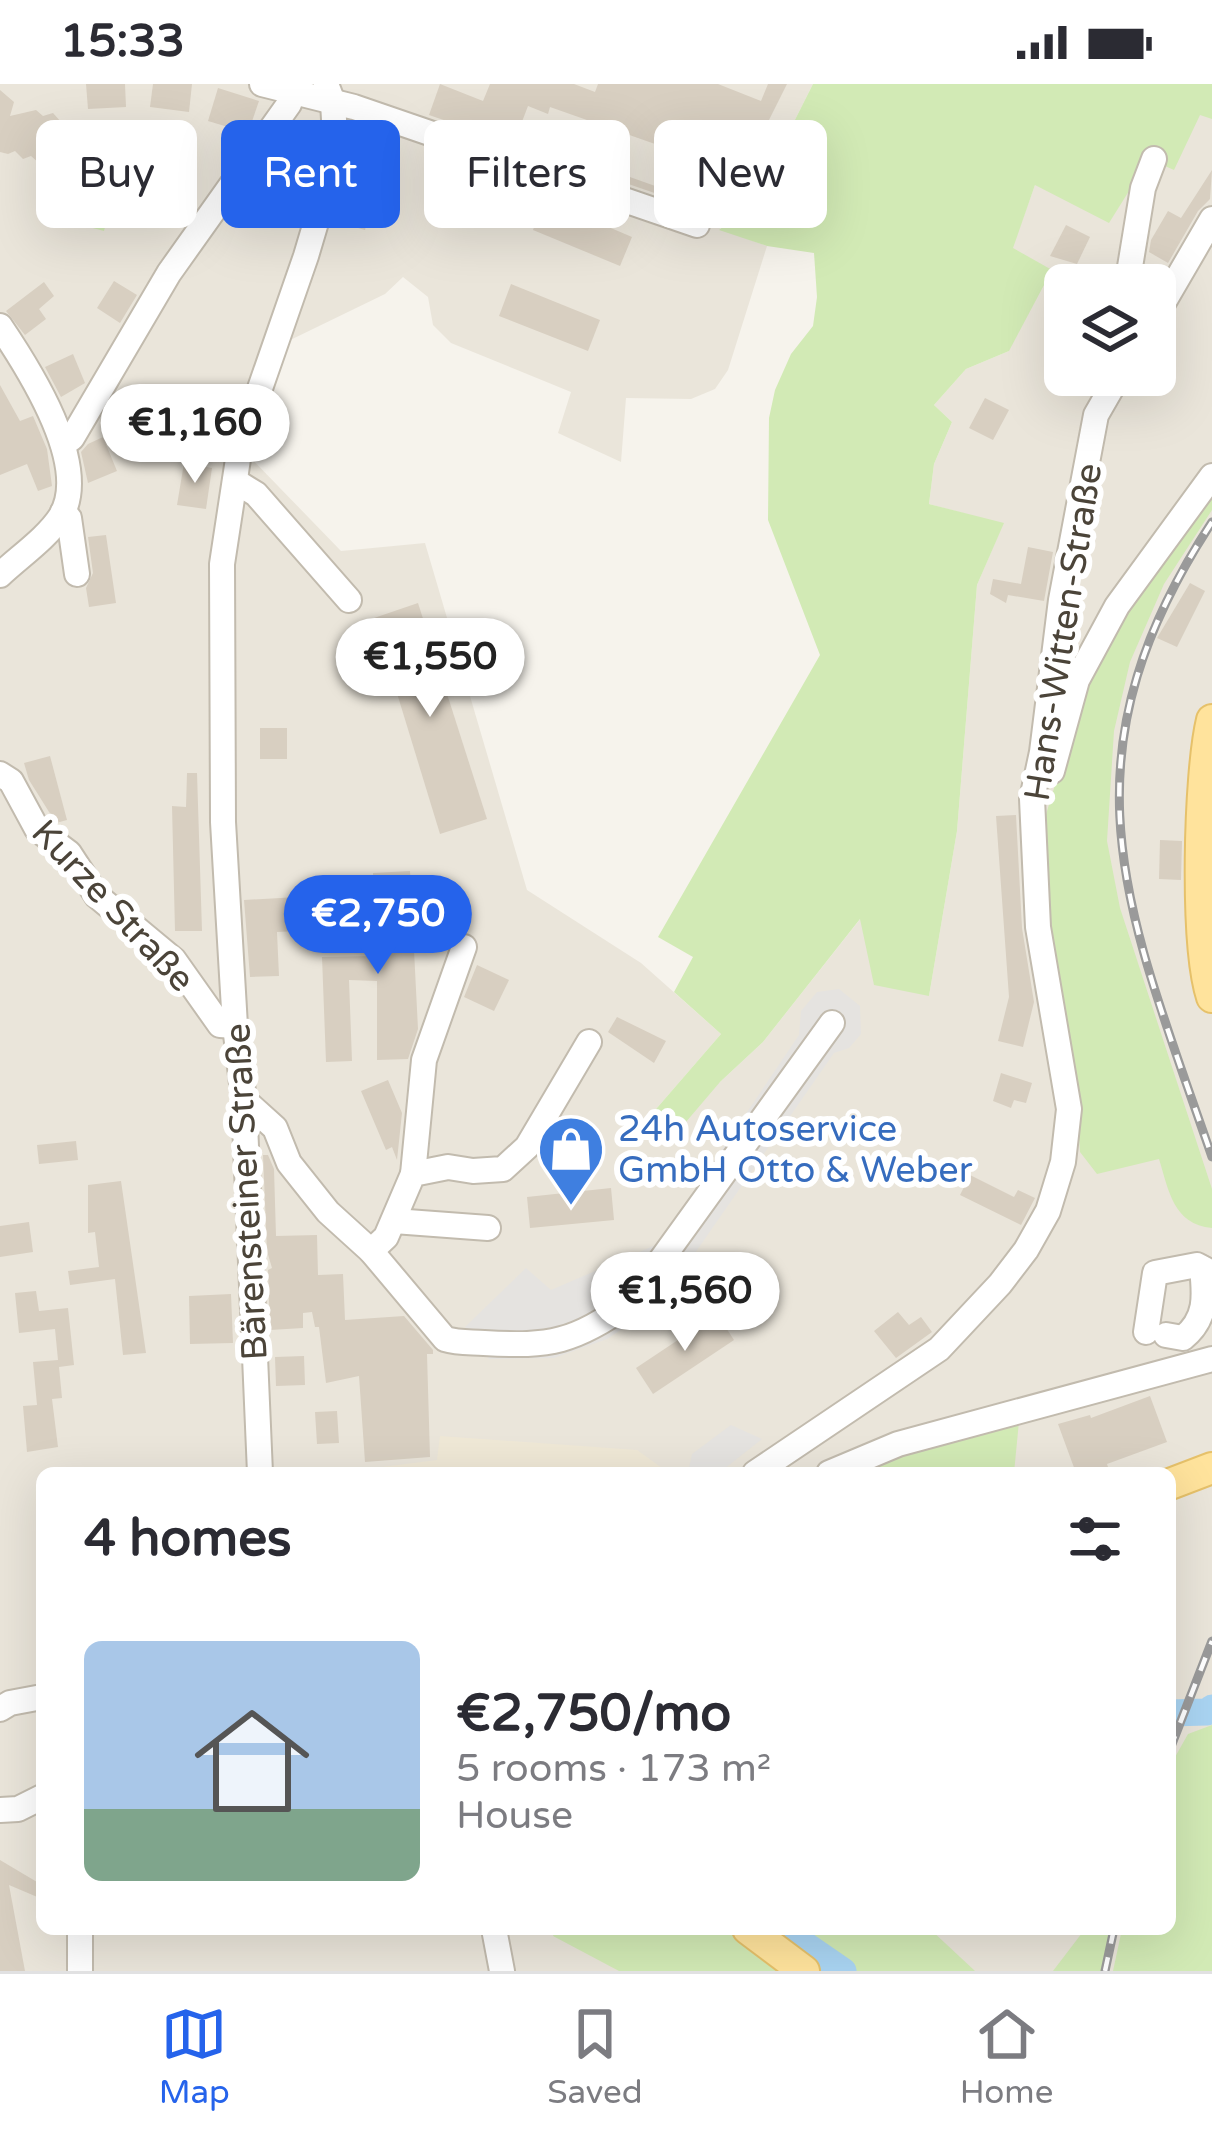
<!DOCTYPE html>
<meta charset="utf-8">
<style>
body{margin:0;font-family:"Varela Round",sans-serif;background:#f7f7f7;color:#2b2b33;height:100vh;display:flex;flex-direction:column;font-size:45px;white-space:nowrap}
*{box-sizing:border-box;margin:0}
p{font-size:39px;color:#7c7c81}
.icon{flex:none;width:66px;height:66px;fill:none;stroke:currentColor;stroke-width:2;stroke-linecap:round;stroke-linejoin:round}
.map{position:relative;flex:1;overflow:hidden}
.details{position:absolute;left:36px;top:1383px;width:1140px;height:468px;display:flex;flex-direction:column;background:#fff;border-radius:18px;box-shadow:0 12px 48px #0002}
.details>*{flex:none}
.hud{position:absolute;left:36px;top:36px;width:1140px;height:108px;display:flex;gap:24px}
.tools{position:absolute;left:1044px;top:180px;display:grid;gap:24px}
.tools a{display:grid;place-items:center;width:132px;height:132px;border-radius:18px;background:#fff;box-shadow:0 12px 48px #0002;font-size:60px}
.price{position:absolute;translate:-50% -102px;padding:0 27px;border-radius:42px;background:#fff;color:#222;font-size:39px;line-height:78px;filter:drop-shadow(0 3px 6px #0008)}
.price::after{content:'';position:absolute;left:50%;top:72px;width:36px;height:27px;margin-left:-18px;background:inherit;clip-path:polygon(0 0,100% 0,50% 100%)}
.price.current{background:#2563eb;color:#fff}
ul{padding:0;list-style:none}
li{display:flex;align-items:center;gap:36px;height:300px;padding:0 48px}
li span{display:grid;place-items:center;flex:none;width:336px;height:240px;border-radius:18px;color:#555}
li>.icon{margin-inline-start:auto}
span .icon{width:144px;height:144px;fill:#fffc;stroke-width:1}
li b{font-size:51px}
h2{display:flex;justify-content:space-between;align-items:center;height:144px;padding:0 48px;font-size:51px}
.tag{padding:0 42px;border-radius:18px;background:#fff;box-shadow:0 12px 48px #0002;font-size:42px;line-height:108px}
.tag.current{background:#2563eb;color:#fff}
.status{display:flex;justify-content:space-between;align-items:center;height:84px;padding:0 60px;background:#fff;direction:ltr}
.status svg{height:33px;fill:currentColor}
.tab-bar{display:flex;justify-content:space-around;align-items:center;height:168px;border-top:3px solid #e1e1e2;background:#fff;font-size:33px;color:#7c7c81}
.tab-bar a{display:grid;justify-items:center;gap:6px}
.tab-bar .current{color:#2563eb}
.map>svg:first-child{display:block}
.residential{fill:#eae5da;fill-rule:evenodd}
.education{fill:#efe8d6}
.green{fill:#d2eab5}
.parking{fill:#e5e3e0}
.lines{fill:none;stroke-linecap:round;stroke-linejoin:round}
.river{stroke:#a9d4f2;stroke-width:27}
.building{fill:#d8cfc1}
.minor-casing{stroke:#c2bbae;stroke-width:28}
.major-casing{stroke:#e6c16a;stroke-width:34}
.minor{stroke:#fff;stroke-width:24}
.major{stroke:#ffe39c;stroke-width:30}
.rail-casing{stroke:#9a9a9a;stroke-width:9}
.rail{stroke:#fff;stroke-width:4.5;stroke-dasharray:14;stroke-linecap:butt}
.labels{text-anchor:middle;stroke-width:12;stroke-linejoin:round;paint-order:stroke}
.street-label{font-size:36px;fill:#4b4439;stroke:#fff}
.shop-label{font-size:36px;fill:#366cbe;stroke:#fff;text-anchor:start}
</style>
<div class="status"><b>15:33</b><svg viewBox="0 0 49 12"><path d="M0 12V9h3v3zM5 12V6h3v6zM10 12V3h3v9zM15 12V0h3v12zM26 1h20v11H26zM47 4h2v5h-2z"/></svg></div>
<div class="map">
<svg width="1212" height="1887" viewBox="0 0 1212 1887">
<rect width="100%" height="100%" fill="#f6f3ec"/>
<!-- residential -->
<path class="residential" d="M0 0H813L754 117 720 145 767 162 728 286 715 305 691 315 626 314 621 378 558 349 571 308 451 259 433 241 428 213 403 193 385 210 280 261 250 373 341 467 425 459 527 806 641 879 721 950 650 1032 720 998 763 958 861 834 929 912 957 747 977 501 1003 440 929 420 934 380 952 338 934 321 966 285 1009 267 1012 164 1035 101 1212 0V1887H0ZM1065 201H1155V291H1065ZM42 1389H1170V1845H42Z"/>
<!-- education -->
<polygon class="education" points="440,1352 637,1366 669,1389 335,1389 437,1376"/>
<!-- green -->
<g class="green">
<polygon points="813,0 1212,0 1212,35 1200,31 1174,86 1149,75 1109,139 1035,101 1013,164 1052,186 1009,267 966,285 934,321 952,338 934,380 929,420 1004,439 977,501 957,747 929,912 874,901 860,835 763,958 720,998 674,1052 650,1032 721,950 674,908 693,873 658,853 820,571 768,436 769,334 775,306 791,270 813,242 817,213 814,169 767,162 719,146 754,117"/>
<polygon points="69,100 113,113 104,147 59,135"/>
<path d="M1212 407V426L1164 500 1130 578 1114 647 1107 757 1120 824 1212 1105V1144C1173 1140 1169 1107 1159 1075L1097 1090 1080 1068 1077 1021 1052 870 1044 796V737L1076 632 1098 573 1144 496Z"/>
<polygon points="1020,1327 1014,1389 829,1389"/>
<polygon points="1212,1641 1212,1887 1113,1887 1122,1845 1170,1845 1170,1682 1188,1650"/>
<polygon points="555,1845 739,1845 789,1887 619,1887 553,1852"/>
<polygon points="767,1845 930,1845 975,1887 818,1887"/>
<polygon points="1085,1845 1111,1845 1101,1887 1053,1887"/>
</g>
<!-- parking -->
<g class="parking">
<polygon points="839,905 860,922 861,950 849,964 834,969 670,1205 651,1226 607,1255 554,1274 489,1275 465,1243 526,1184 551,1206 658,1160 799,951 801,927 817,908"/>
<polygon points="731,1341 762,1355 719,1389 688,1389 692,1370"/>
</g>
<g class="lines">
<!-- river -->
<g class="river">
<polyline points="1170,1629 1207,1628 1212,1624"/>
<polyline points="782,1845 843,1887"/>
</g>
</g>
<!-- building -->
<g class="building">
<polygon points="86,0 125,0 126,23 88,25"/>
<polygon points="153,0 192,0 189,28 150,23"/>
<polygon points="440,0 483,17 490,0 574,0 595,8 598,0 718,0 761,17 768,0 787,0 757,60 731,49 718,83 701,77 691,104 703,109 698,124 553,74 560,54 618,75 613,87 658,103 661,96 677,102 689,72 550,23 548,30 528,22 515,56 467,37 464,43 429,31"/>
<polygon points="218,4 259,17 248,49 208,37"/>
<polygon points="0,6 14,18 10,32 36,26 43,32 53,29 61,38 59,47 66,56 63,65 54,67 50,77 39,79 31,72 23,75 15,67 8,70 0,68"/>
<polygon points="360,73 381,78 365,146 341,139"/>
<polygon points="1212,86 1210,115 1198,127 1168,179 1149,168 1151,156 1168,127 1181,134"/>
<polygon points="545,116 632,153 620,182 533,146"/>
<polygon points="1066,141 1090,153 1077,180 1050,172"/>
<polygon points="114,197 137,211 120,239 97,224"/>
<polygon points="44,198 54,212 39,225 46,235 25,251 6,227"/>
<polygon points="511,200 600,236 588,267 499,232"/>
<polygon points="73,270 85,299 61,313 45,283"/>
<polygon points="0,301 20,337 33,332 47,365 52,402 38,407 27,380 0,391"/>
<polygon points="985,314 1009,326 993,356 969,344"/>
<polygon points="103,353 117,387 88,399 81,368 88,360"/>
<polygon points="184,379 212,384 206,425 177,421"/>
<polygon points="106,451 116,519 89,523 86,504 93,489 88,453"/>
<polygon points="1028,463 1053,468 1044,517 1008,511 1006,519 990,510 993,495 1021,500"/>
<polygon points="1190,499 1205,507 1177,563 1157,554"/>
<polygon points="418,519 487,735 440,750 374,534"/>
<rect x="260" y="644" width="27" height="31"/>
<polygon points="50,672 67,736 56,739 29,696 24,679"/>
<polygon points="187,689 197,689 202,847 175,847 172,722 186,723"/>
<polygon points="1016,731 1022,844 1034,918 1023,963 998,957 1009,913 996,732"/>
<polygon points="1160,756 1182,757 1181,796 1159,795"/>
<polygon points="410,787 418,945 408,975 377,976 377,897 349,896 352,977 326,978 322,873 377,872 373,789"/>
<polygon points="298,813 300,847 277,848 279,892 250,893 244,816"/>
<polygon points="477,881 509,896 494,927 464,913"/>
<polygon points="617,933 666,957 654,979 608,948"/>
<polygon points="1001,989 1032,999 1026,1019 1014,1016 1011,1024 993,1017"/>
<polygon points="388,996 402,1029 397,1076 392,1063 386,1066 361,1007"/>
<polygon points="76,1057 78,1076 39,1080 37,1061"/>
<polygon points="263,1071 268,1071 274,1085 276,1152 317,1151 318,1191 343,1190 345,1236 404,1232 433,1266 433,1270 427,1270 430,1373 365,1378 359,1292 326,1299 319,1243 315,1243 312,1228 303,1229 303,1244 270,1246 268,1186 272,1184 267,1167"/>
<polygon points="970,1091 1014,1113 1018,1106 1035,1114 1021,1141 960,1111"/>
<polygon points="121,1097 146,1269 123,1271 115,1195 70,1201 68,1187 99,1183 95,1148 88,1149 88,1101"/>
<polygon points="611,1104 614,1136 530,1144 527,1113"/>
<polygon points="29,1138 33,1168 0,1173 0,1142"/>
<polygon points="36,1207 39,1227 68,1224 74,1281 59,1283 62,1314 52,1315 58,1363 27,1368 23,1322 37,1321 33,1278 58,1276 55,1245 19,1249 15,1209"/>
<polygon points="231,1210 233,1259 190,1260 189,1212"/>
<polygon points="898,1228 909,1241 921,1233 932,1248 896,1274 874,1247"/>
<polygon points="717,1230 734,1256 653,1310 636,1284"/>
<polygon points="304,1272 305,1301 276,1302 275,1273"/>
<polygon points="1150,1312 1167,1358 1107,1380 1110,1389 1076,1389 1058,1340 1090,1331 1091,1334"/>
<polygon points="337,1327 339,1359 317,1360 315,1328"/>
<polygon points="0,1776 42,1801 42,1815 9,1801 25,1887 0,1887"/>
</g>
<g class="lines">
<!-- minor casing -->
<g class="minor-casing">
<g id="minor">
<polyline points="262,0 354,23 697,141"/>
<polyline points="1127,201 1143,104 1154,75"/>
<polyline points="1155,233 1212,135"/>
<path d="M0 242C29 285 91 381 61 432 47 454 19 473 0 491"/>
<polyline points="63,360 72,354 169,189 289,20 293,9"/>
<polyline points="235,397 256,410 349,516"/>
<polyline points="63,428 69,434 77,490"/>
<polyline points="1052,687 1077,596 1117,522 1212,392"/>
<polyline points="0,690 11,697 37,745 69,769 97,812 174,876 220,941 235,942"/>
<path d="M244 1016 275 1044 289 1079 328 1128 371 1167 445 1255C458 1259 470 1258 484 1259 552 1263 573 1258 630 1219L832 939"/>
<polyline points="413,1090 424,976 464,863"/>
<polyline points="394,1137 488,1144"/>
<polyline points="371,1167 386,1153 413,1090 448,1083 473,1087 503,1085 527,1063 589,958"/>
<polyline points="1146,1248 1155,1189 1197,1181 1212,1189"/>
<path d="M1166 1251 1183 1254C1207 1235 1205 1212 1202 1184"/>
<polyline points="260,1389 244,1016 235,942 223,738 222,480 240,362 306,172 336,71 333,18 326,0"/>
<polyline points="755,1389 939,1265 1000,1200 1026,1166 1048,1127 1063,1078 1069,1025 1038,843 1032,715 1042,668 1061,516 1096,331 1119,291"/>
<polyline points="829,1389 898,1360 1212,1275"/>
<polyline points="0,1625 10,1619 42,1613"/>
<polyline points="0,1726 18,1725 42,1713"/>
<polyline points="494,1845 502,1887"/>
<polyline points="80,1887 80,1845"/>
</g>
</g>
<!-- major casing -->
<g class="major-casing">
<g id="major">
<path d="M1212 636C1199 690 1195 861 1212 913"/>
<polyline points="1170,1400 1212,1384"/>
<polyline points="748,1845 804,1887"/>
</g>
</g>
<!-- minor -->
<use href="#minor" class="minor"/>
<!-- major -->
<use href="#major" class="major"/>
<!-- rail casing -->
<g class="rail-casing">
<g id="rail">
<path d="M1212 438C1055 678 1127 827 1212 1073"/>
<polyline points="1170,1665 1212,1557"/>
<polyline points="1105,1887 1114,1845"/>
</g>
</g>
<!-- rail -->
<use href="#rail" class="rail"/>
</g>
<!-- icons -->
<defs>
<g id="shop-pin" transform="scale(3.45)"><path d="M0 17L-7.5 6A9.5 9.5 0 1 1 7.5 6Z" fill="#3f7fe0" stroke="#fff"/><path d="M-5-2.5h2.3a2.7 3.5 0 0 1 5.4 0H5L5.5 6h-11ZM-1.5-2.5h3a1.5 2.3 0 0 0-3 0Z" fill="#fff"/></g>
</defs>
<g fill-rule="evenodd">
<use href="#shop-pin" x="571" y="1065"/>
</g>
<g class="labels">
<!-- street labels -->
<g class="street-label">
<text transform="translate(1062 548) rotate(-81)" y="13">Hans-Witten-Straße</text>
<text transform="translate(114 821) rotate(47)" y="13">Kurze Straße</text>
<text transform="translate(245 1108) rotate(-93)" y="13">Bärensteiner Straße</text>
</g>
<!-- shop labels -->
<g class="shop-label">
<text x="618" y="1057">24h Autoservice<tspan x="618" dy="41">GmbH Otto &amp; Weber</tspan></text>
</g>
</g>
</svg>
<div class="tools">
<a><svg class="icon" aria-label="layers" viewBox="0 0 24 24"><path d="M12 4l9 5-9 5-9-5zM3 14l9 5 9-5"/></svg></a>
</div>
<b class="price" style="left:195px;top:402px">€1,160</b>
<b class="price" style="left:430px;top:636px">€1,550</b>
<b class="price current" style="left:378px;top:893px">€2,750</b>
<b class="price" style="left:685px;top:1270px">€1,560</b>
<div class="hud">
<a class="tag">Buy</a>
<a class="tag current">Rent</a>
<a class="tag">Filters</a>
<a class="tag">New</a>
</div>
<section class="details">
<h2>4 homes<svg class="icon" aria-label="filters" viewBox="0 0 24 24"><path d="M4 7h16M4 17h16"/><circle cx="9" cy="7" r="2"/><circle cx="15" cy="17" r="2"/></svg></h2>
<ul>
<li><span style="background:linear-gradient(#a9c7e8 70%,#7fa58c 0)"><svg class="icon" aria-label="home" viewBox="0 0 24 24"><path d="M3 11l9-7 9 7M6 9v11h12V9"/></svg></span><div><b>€2,750/mo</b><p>5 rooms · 173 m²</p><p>House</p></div></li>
</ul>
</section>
</div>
<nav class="tab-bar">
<a class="current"><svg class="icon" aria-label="map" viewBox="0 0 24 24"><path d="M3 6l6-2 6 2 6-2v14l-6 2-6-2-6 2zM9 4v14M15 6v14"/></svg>Map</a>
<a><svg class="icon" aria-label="saved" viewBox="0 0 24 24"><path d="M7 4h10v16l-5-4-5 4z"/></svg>Saved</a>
<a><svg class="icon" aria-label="home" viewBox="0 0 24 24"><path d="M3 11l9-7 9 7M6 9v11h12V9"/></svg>Home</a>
</nav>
